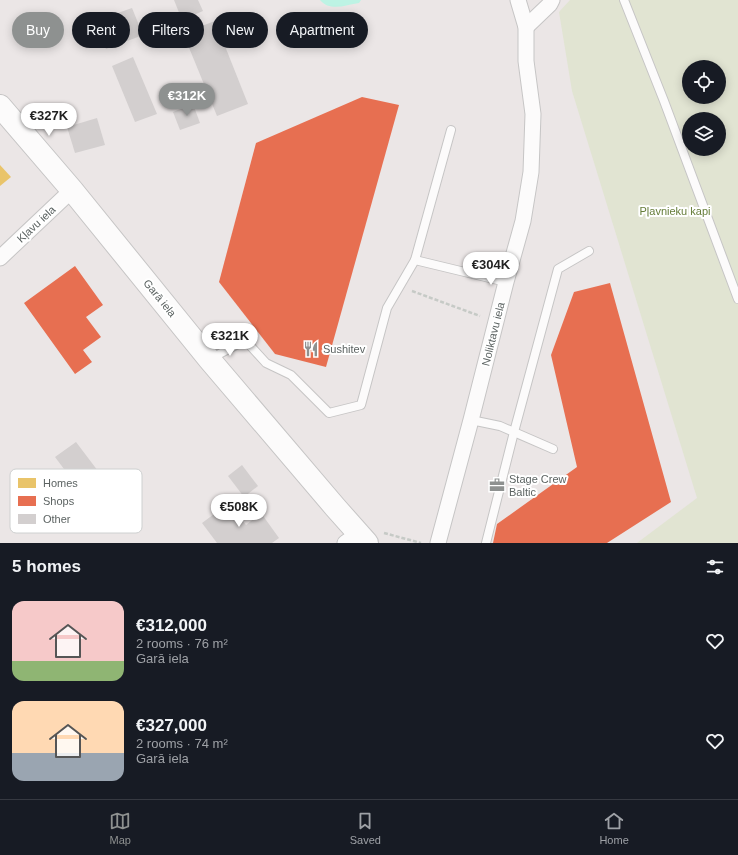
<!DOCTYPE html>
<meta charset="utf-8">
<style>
body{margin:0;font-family:Helvetica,sans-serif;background:#20242c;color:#f1f3f6;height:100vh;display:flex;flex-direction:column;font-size:15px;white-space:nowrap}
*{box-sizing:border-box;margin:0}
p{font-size:13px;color:#9ea1a6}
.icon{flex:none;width:22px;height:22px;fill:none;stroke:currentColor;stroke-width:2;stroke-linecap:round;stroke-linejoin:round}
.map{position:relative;height:543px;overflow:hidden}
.drawer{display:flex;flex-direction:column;background:#171b24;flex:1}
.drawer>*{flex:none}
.guide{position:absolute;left:12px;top:12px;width:400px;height:36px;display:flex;gap:8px}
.buttons{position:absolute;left:682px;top:60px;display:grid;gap:8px}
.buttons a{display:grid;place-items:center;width:44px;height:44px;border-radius:50%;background:#171b24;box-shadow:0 2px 10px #0003;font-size:20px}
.price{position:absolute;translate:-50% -34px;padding:0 9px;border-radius:14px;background:#fff;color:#222;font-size:13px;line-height:26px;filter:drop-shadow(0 1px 2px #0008)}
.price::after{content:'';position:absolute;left:50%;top:24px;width:12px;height:9px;margin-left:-6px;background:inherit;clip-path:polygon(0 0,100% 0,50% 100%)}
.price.active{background:#8e9190;color:#fff}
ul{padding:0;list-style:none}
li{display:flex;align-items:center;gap:12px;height:100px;padding:0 12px}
li span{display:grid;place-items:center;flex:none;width:112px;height:80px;border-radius:12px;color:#555}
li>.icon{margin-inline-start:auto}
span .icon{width:48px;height:48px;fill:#fffc;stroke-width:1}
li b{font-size:17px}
h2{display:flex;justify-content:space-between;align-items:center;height:48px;padding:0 12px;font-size:17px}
.tag{padding:0 14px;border-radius:18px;background:#171b24;box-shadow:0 2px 10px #0003;font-size:14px;line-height:36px}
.tag.active{background:#8e9190;color:#fff}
.tab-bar{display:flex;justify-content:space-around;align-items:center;height:56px;border-top:1px solid #363941;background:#171b24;font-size:11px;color:#9ea1a6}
.tab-bar a{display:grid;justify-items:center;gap:2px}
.tab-bar .active{color:#8e9190}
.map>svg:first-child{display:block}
.green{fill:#e1e4d2;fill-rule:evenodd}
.water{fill:#bdf3e4}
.homes{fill:#e9c46a}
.shops{fill:#e76f51}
.building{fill:#d3cfcf}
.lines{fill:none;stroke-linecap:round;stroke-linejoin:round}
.lane-casing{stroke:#c6c5c5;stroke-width:10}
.street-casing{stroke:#c6c5c5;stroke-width:17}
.secondary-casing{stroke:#c6c5c5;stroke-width:24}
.path{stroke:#c6cac6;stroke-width:2.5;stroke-dasharray:4 2;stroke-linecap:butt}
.lane{stroke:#fcfbfb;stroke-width:8}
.street{stroke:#fcfbfb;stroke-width:15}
.secondary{stroke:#fcfbfb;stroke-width:22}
.labels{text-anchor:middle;stroke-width:4;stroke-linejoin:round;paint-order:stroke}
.park-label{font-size:11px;fill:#667d3a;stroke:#fff}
.street-label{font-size:11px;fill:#5c6362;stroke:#fff}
.poi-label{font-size:11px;fill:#5c6362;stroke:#fff;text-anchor:start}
.key{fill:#fff;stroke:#ced0d0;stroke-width:1}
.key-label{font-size:11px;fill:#5c6362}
</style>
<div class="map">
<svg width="738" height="543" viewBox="0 0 738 543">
<rect width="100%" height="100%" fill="#ebe6e6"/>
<!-- green -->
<path class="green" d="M570 0H738V543H637L697 498 572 91 559 12ZM689 67H719V97H689ZM689 119H719V149H689Z"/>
<!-- water -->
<path class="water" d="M320 0H361L359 3C346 5 330 12 320 0Z"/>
<!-- homes -->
<polygon class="homes" points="0,165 11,177 0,186"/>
<!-- shops -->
<g class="shops">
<polygon points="362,97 399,105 326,367 275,354 219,282 256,143"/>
<polygon points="75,266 103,305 86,317 101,337 83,350 92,362 75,374 24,303"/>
<polygon points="610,283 671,502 607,543 493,543 497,524 577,467 551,355 574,292"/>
</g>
<!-- building -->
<g class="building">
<polygon points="174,0 198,0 203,11 182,20"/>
<polygon points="132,8 143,35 106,49 95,21"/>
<polygon points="215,21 248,104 217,116 183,33"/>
<polygon points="133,57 157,114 135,122 112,66"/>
<polygon points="193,104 200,123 180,130 173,112"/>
<polygon points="97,118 105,145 75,153 67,127"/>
<polygon points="76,442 101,475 106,471 124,495 102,511 90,495 72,508 53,484 67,473 55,457"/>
<polygon points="242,465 258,486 244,497 228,476"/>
<polygon points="229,503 246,525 261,513 279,538 272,543 217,543 202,523"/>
</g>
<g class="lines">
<!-- lane casing -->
<g class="lane-casing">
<g id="lane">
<polyline points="624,0 664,101 738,299"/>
<polyline points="415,260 451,130"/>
<polyline points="210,359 245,340 266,363 291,375 329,413 361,405 387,308 415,260 506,282"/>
<polyline points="471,420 500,426 553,449"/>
<polyline points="486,543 514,432 558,269 589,251"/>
</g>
</g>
<!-- street casing -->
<g class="street-casing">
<g id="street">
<polyline points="526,27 550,4 552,0"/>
<polyline points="0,258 72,190"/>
<polyline points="345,543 358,534"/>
<polyline points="438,543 471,420 506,282 523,221 531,172 533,114 526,61 526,27 518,0"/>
</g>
</g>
<!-- secondary casing -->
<g class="secondary-casing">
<polyline id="secondary" points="0,106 72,190 209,359 335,507 367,543"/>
</g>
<!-- path -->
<g class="path">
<polyline points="412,291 480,316"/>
<polyline points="384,533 421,543"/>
</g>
<!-- lane -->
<use href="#lane" class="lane"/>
<!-- street -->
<use href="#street" class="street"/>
<!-- secondary -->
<use href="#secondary" class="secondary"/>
</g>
<!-- icons -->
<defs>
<g id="restaurant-bare" transform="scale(1.2)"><path d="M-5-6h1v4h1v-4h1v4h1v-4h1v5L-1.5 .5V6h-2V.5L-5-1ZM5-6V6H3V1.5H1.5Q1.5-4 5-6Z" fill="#8e9190" stroke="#fff" stroke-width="2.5" paint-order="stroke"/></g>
<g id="office-bare" transform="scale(1.2)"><path d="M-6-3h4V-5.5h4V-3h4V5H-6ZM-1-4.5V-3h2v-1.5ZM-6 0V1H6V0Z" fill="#8e9190" stroke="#fff" stroke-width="2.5" paint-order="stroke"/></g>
</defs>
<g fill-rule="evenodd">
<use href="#restaurant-bare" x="311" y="349"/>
<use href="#office-bare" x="497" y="485"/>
</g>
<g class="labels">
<!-- park labels -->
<g class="park-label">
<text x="675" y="215">Pļavnieku kapi</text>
</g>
<!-- street labels -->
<g class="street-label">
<text transform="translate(36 224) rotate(-43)" y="4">Kļavu iela</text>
<text transform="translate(160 298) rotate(51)" y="4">Garā iela</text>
<text transform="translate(493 334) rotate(-76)" y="4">Noliktavu iela</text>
</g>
<!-- poi labels -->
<g class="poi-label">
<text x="323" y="353">Sushitev</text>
<text x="509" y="483">Stage Crew<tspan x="509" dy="13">Baltic</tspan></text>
</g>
</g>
<!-- legend -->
<rect x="10" y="469" width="132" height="64" rx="6" class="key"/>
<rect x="18" y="478" width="18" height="10" fill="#e9c46a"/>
<rect x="18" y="496" width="18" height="10" fill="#e76f51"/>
<rect x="18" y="514" width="18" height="10" fill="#d3cfcf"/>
<g class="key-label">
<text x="43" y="487">Homes</text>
<text x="43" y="505">Shops</text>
<text x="43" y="523">Other</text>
</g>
</svg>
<div class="buttons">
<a><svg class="icon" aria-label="locate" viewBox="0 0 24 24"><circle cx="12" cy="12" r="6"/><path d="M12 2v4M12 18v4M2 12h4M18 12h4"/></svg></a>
<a><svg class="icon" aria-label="layers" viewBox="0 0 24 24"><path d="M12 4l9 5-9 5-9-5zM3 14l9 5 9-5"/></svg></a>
</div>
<b class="price active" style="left:187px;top:117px">€312K</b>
<b class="price" style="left:49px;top:137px">€327K</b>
<b class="price" style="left:491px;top:286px">€304K</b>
<b class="price" style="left:230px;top:357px">€321K</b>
<b class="price" style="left:239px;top:528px">€508K</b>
<div class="guide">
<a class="tag active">Buy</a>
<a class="tag">Rent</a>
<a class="tag">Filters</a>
<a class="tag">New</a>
<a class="tag">Apartment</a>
</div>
</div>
<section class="drawer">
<h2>5 homes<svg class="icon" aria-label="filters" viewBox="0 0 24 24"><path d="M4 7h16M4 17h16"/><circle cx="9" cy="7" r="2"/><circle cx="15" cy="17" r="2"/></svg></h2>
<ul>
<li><span style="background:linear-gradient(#f6c9c9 75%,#8fb573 0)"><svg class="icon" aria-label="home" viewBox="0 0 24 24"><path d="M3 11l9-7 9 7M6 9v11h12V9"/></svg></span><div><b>€312,000</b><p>2 rooms · 76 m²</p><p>Garā iela</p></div><svg class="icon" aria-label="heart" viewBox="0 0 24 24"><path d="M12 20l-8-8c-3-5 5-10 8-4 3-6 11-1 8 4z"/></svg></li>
<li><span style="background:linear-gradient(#ffd9b3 65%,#9aa5b1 0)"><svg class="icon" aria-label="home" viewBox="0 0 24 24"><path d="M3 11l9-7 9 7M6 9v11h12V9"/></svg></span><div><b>€327,000</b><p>2 rooms · 74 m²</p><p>Garā iela</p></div><svg class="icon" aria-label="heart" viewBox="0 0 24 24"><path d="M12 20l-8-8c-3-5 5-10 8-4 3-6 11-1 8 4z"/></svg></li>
</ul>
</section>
<nav class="tab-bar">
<a class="active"><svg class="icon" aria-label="map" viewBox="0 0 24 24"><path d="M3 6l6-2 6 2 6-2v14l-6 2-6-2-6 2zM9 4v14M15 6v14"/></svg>Map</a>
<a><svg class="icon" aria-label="saved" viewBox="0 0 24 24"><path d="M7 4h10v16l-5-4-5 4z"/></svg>Saved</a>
<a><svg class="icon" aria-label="home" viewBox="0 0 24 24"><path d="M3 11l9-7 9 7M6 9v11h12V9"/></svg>Home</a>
</nav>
